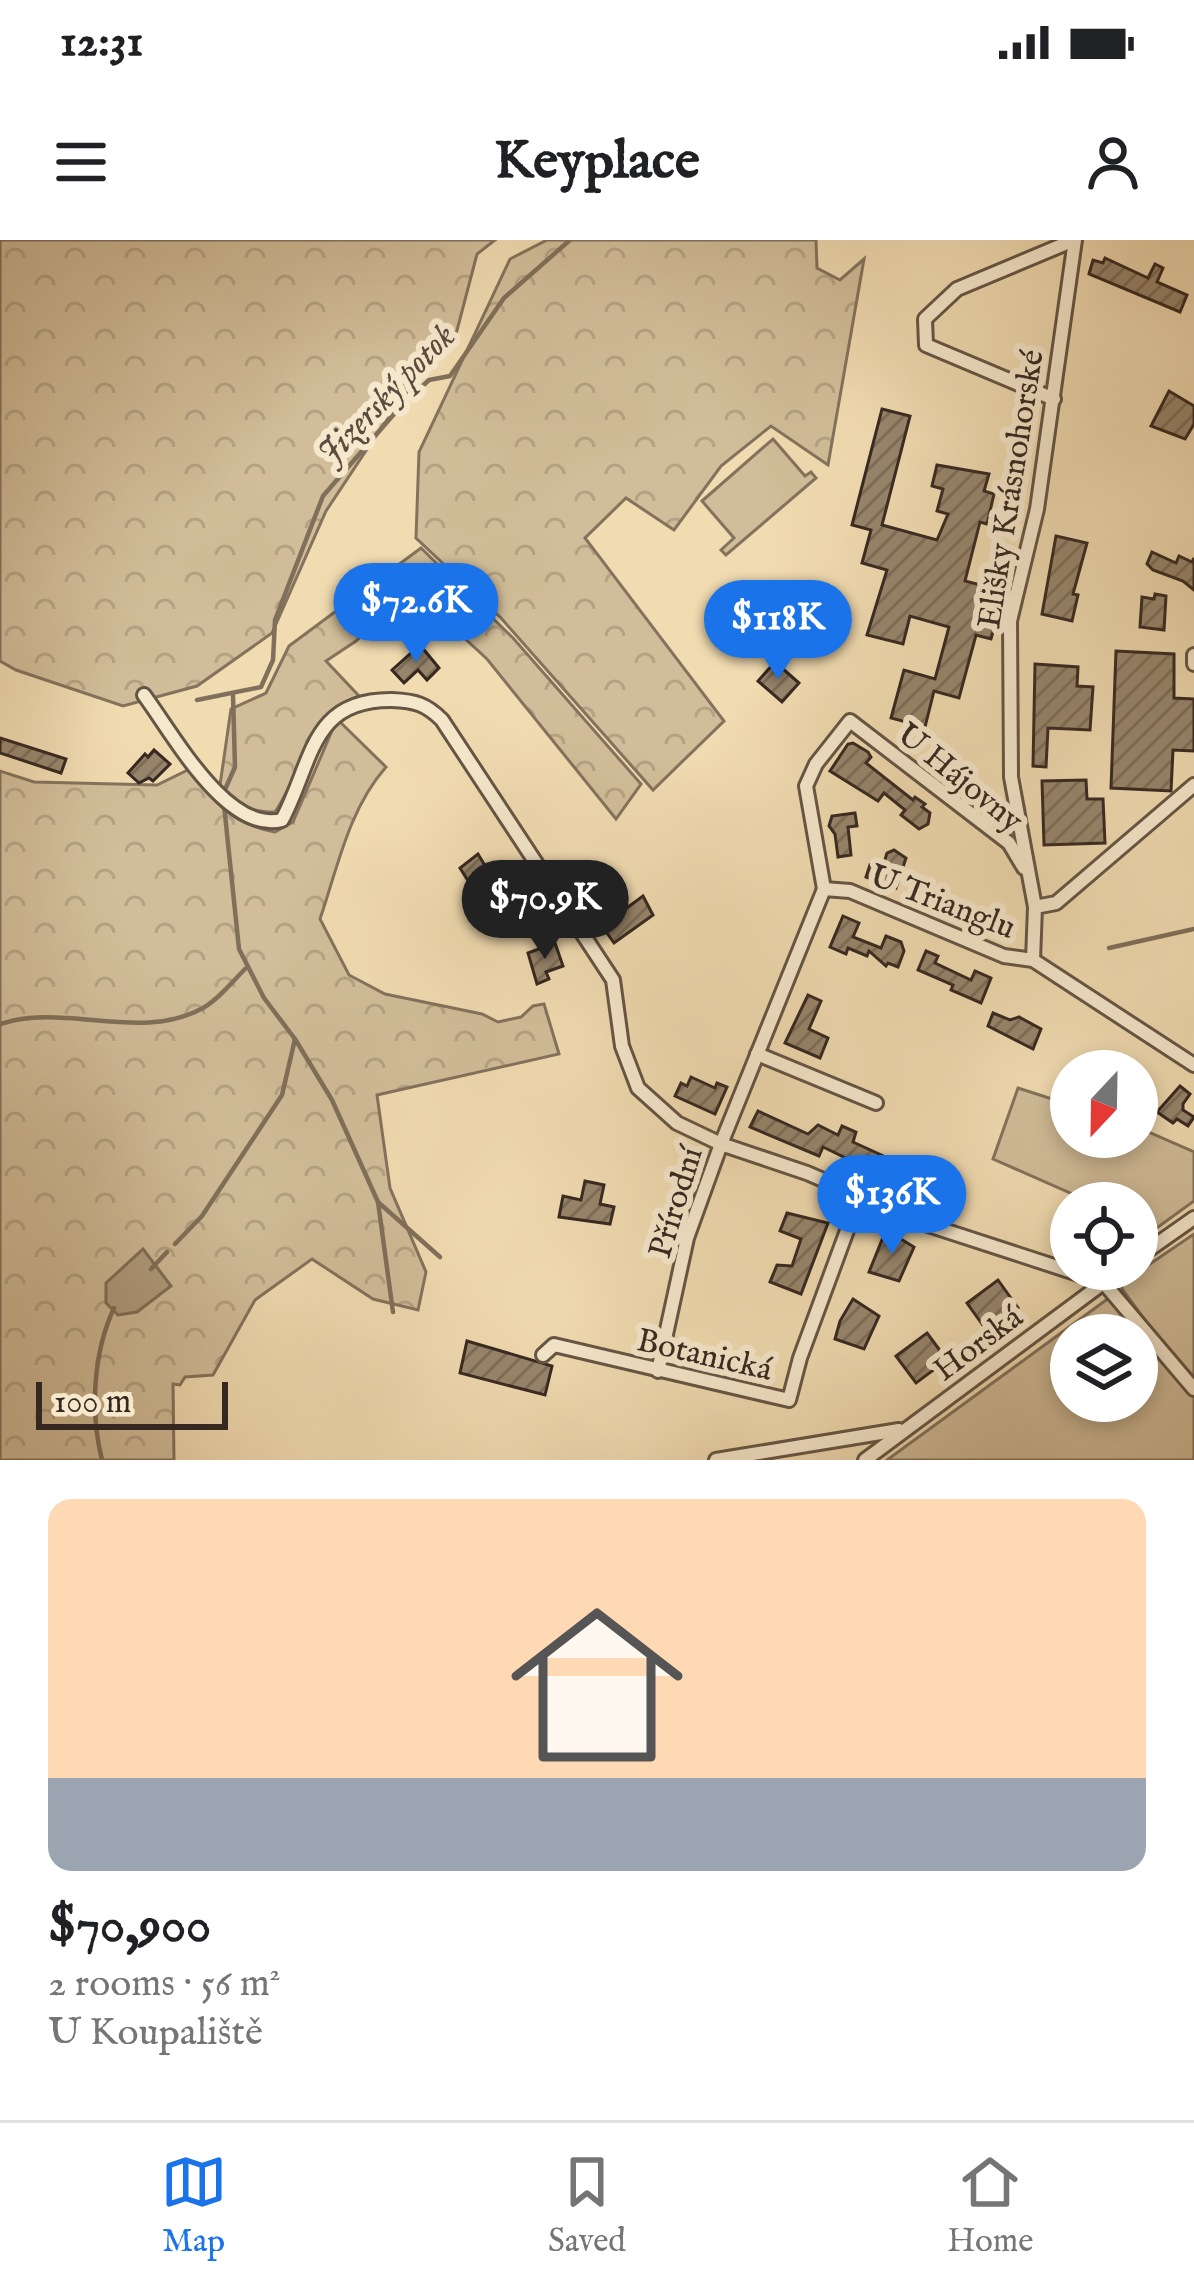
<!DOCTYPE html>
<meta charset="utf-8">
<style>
body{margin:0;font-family:"IM FELL English",serif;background:#f2f2f2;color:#202124;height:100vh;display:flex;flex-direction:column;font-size:45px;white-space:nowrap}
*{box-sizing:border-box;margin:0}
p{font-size:39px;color:#757577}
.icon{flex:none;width:66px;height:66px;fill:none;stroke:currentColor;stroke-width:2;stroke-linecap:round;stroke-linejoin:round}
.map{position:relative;height:1220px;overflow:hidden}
.side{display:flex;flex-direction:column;background:#fff;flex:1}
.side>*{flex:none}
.needle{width:78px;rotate:202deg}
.buttons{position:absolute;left:1050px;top:810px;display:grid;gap:24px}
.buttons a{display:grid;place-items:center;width:108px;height:108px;border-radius:50%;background:#fff;box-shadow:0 6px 18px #0003;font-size:60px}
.scale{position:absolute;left:36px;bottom:30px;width:192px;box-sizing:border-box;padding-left:12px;border:6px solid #362821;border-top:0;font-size:33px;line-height:42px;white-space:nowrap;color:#362821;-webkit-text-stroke:9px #f6e8cc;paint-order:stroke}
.price{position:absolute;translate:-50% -102px;padding:0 27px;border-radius:42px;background:#1a73e8;color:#fff;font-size:39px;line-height:78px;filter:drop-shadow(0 3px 6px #0008)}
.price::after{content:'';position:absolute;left:50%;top:72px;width:36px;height:27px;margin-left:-18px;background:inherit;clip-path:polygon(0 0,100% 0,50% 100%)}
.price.current{background:#222;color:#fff}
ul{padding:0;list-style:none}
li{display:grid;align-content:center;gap:24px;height:636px;padding:0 48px}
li+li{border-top:3px solid #e0e0e0}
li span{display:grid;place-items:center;height:372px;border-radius:24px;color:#555}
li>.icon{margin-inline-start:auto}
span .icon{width:216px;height:216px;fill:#fffc;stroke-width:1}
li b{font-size:51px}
.status{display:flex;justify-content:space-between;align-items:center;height:84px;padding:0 60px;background:#fff;direction:ltr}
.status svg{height:33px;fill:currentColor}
header{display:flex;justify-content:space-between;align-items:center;height:156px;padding:0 48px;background:#fff;font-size:54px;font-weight:700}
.menu{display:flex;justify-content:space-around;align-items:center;height:168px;border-top:3px solid #e0e0e0;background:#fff;font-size:33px;color:#757577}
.menu a{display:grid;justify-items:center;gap:6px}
.menu .current{color:#1a73e8}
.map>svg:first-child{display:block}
.green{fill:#d1bd99;stroke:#84725d;stroke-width:3;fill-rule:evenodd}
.forest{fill:url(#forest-crowns);stroke:#84725d;stroke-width:3}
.water{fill:#b19e80;stroke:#806f5a;stroke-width:3}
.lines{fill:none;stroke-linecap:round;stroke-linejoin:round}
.stream{stroke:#806f5a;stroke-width:4.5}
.building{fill:url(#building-hatch);stroke:#362821;stroke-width:3}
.minor-casing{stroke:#655545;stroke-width:18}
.minor{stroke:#f6e8cc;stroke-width:12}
.labels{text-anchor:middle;stroke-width:12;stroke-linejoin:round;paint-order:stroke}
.street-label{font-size:33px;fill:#362821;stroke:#f6e8cc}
.water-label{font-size:36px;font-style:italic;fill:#5b4b3e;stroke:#f6e8cc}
</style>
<div class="status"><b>12:31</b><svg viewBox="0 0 49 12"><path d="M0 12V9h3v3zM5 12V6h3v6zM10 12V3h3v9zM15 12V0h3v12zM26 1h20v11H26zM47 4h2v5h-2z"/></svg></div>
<header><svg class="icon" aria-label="menu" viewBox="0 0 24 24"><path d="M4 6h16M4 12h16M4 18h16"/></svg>Keyplace<svg class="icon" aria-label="person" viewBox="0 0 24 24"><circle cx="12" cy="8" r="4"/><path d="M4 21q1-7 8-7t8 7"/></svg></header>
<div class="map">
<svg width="1194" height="1220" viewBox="0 0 1194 1220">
<defs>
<pattern id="forest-crowns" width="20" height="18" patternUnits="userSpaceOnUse" patternTransform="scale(3)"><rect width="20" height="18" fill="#d1bd99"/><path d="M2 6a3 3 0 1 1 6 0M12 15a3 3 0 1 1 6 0" fill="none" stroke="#b4a284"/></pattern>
<pattern id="building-hatch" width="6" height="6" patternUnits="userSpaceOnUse" patternTransform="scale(3)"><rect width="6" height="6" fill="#97856c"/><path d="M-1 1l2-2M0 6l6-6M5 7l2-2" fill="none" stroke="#7c6d58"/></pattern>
</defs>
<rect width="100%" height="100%" fill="#f1dbb1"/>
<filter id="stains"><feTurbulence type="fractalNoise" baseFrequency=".00167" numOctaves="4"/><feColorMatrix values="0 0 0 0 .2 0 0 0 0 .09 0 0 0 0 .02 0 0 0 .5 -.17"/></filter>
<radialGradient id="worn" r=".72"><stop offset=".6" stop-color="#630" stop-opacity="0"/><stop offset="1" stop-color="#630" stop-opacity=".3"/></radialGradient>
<!-- green -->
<g class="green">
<polygon points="773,199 805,236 811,232 816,238 726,315 721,310 734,298 702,261"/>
<polygon points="1018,848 1071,865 1071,897 1137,897 1137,887 1194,912 1194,961 1154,990 1137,982 1137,963 1093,963 993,919"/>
<polygon points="1194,994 1194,1146 1122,1049 1122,1043"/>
<path d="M1113 1055 1148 1092 1194 1156V1220H887ZM1071 1095H1137V1161H1071Z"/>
</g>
<!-- forest -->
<g class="forest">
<polygon points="0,0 495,0 477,14 455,98 395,167 326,271 272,393 197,446 123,466 16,430 0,421"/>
<polygon points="547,0 816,0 817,28 840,40 864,19 828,225 771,186 721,226 674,290 626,258 585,298 724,481 653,550 501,378 416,298 419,212 510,19"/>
<path d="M421 308 513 398 641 544 616 579 487 419 423 360 380 377 356 401 326 421 359 456C301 478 306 527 275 572 248 572 237 565 220 545L231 469 266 453 289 406Z"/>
<path d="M337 479 386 527C349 569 338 626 320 679L349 735 385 754 482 774 498 782 521 777 533 766 544 764 559 814 377 855 390 948 426 1032 418 1070 373 1059 312 1019 255 1060 213 1135 185 1137 180 1145 173 1144 174 1220H0V531L34 542 157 545 194 527C215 565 230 583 275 592L293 582Z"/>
</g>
<!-- water -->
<polygon class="water" points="143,1009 171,1046 137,1072 118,1075 106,1063 106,1043"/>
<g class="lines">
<!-- stream -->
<g class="stream">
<polyline points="197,460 261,447 273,420 275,380 323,256 401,166 429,140 450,136 504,58 570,0"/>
<polyline points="223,554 235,527 233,455"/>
<polyline points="1109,708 1194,689"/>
<path d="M0 784C65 762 140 803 203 768 219 759 232 742 245 729"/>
<polyline points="295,799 332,860 378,962 393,1072"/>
<polyline points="378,962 440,1017"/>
<polyline points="175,1004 202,976 282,855 295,799 264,758 239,709 224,565"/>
<polyline points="151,1029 167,1012"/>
<path d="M102 1220C90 1172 93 1113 114 1068"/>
</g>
</g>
<!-- building -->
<g class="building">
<polygon points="1105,18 1148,38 1155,24 1163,28 1157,42 1187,55 1180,72 1089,34 1093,20 1103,23"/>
<polygon points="1169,151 1194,166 1194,184 1185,199 1151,186"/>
<polygon points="882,169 910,176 882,285 937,300 948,274 937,271 943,249 932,246 937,225 989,234 984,251 994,254 987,284 980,282 965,341 1004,351 991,399 976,395 959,458 934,451 925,487 891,478 904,430 935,439 949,387 910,376 903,404 867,395 887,330 862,323 871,290 852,285"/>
<polygon points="1056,296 1087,303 1073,354 1078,355 1072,381 1042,374"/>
<polygon points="1152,312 1176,323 1179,316 1192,322 1194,318 1194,350 1183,341 1153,330 1147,324"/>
<polygon points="1155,354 1166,356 1164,390 1140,387 1142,357 1154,359"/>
<polygon points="420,405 439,428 427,440 418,430 404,443 392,430"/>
<polygon points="1116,411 1174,414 1174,458 1194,459 1194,511 1173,510 1171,551 1111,548"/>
<polygon points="775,422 799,443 782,462 758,441"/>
<polygon points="1035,424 1078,427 1077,446 1093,447 1090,490 1048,488 1046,527 1033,526"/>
<polygon points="0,498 66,519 61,533 0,513"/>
<polygon points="853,503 868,512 871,517 866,523 913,560 915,557 925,564 922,567 930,573 928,584 919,589 901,575 905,570 884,553 878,561 830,531 848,504"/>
<polygon points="154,510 170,524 153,541 149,538 139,543 128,533 145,514 148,517"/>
<polygon points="1086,540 1087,559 1103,559 1105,603 1044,605 1042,541"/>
<polygon points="855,573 857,586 848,587 851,615 838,617 835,594 829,586 832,576"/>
<polygon points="894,610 906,618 896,648 866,637 870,625 882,629 887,613"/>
<polygon points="478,614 496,644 477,655 460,628"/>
<polygon points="643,656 653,675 614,703 602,686"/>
<polygon points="843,676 859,683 853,697 881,708 886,696 901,702 904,711 898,727 888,723 886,726 869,711 867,716 848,708 846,714 830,707"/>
<polygon points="555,703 563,726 546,732 549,739 537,744 528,713"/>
<polygon points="926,711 938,716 935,723 971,740 975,731 991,738 981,763 951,750 953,745 918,730"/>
<polygon points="808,755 821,761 809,789 828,798 820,818 785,803"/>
<polygon points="993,773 1010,780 1019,777 1041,789 1033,809 988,786"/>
<polygon points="691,837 715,848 717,843 727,847 715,874 675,856 681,843 687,846"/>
<polygon points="1180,846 1190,854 1183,864 1183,870 1194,877 1188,886 1177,879 1173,883 1157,872"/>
<polygon points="758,871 808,894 818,885 838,895 842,886 856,892 853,902 903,925 893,949 859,932 862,926 823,907 819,916 750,887"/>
<polygon points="585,941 604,945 600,964 614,967 610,984 559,977 563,956 581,960"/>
<polygon points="787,973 828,983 801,1054 770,1042 777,1025 792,1026 801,999 780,991"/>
<polygon points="886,990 914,1007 899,1041 869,1032"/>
<polygon points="998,1040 1018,1068 987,1091 967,1063"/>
<polygon points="853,1059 879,1076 864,1109 835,1099 840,1081"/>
<polygon points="927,1093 947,1120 916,1143 896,1116"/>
<polygon points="467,1101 552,1126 545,1155 460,1133"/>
</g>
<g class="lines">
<!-- minor casing -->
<g class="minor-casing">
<g id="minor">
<polyline points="1054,159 926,105 925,79 957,49 1074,0"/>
<polyline points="1194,415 1194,424"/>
<path d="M144 455C173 494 227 594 282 580 313 522 310 459 392 460 415 461 426 464 442 480L613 740 622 806 638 848 677 883 721 904 807 933 925 984 1103 1042"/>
<polyline points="824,649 806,546 816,524 850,481 1009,603 1024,628"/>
<polyline points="824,649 850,651 1004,716 1033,720 1194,825"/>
<polyline points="1035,667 1056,663 1194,545"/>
<polyline points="1033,720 1035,667 1011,537 1010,381 1037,269 1075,0"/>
<polyline points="757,814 876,863"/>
<polyline points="1137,1018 1194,978"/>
<polyline points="1103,1042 1194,1149"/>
<polyline points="543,1115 554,1105 789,1160 800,1118 859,958"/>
<polyline points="658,1131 687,998 721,904 824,649"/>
<polyline points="716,1220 899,1190"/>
<polyline points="865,1220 1122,1029"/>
</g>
</g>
<!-- minor -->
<use href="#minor" class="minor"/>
</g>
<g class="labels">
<!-- street labels -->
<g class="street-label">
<text transform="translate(1009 249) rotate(-81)" y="12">Elišky Krásnohorské</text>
<text transform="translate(961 536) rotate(39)" y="12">U Hájovny</text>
<text transform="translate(943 660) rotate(21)" y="12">U Trianglu</text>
<text transform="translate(674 962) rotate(-73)" y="12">Přírodní</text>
<text transform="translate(977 1102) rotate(-37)" y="12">Horská</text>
<text transform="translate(705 1113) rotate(13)" y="12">Botanická</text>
</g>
<!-- water labels -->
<g class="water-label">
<text transform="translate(385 153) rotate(-46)" y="13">Jizerský potok</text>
</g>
</g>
<rect width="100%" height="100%" filter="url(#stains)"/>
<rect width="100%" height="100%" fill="url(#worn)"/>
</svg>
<div class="buttons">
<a><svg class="needle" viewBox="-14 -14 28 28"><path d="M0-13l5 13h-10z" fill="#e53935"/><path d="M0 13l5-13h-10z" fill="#757577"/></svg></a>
<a><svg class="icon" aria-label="locate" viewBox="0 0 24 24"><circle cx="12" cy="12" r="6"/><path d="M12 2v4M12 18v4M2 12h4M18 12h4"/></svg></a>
<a><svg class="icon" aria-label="layers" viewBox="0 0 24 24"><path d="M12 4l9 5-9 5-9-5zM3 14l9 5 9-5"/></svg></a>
</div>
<div class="scale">100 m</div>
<b class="price" style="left:416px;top:425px">$72.6K</b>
<b class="price" style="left:778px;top:442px">$118K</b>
<b class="price current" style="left:545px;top:722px">$70.9K</b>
<b class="price" style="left:892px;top:1017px">$136K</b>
</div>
<section class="side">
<ul>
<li><span style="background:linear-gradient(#ffd9b3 75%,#9aa5b1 0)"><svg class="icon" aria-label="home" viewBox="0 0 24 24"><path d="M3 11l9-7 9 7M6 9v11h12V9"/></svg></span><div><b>$70,900</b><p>2 rooms · 56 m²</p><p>U Koupaliště</p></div></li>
</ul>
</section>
<nav class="menu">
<a class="current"><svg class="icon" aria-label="map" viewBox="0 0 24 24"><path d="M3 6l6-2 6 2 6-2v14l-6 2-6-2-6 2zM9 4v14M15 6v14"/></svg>Map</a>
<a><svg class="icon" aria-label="saved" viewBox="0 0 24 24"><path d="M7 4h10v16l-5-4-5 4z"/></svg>Saved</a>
<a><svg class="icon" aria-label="home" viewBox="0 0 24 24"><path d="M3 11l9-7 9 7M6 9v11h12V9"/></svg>Home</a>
</nav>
